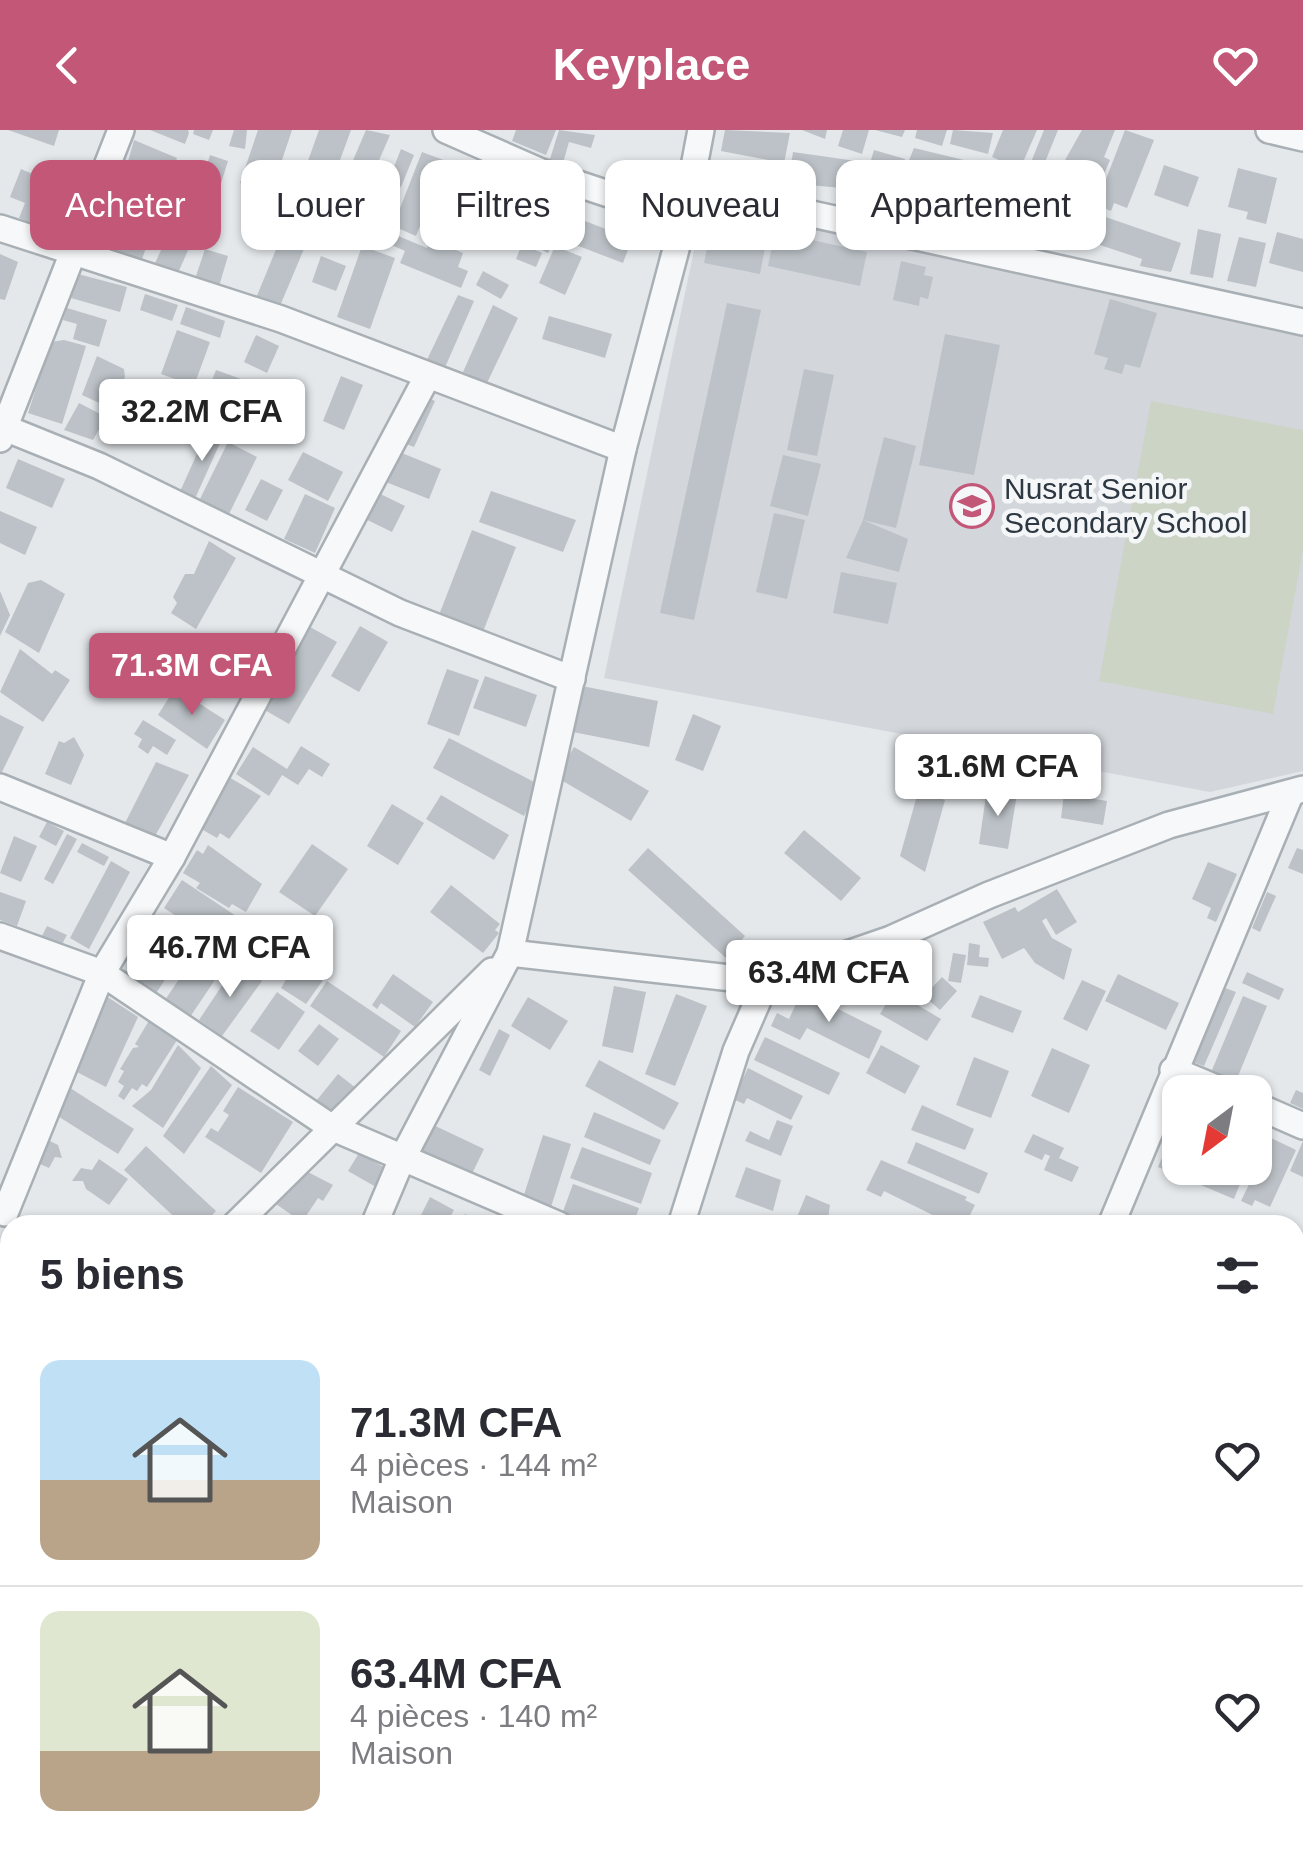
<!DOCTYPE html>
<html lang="fr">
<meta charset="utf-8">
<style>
body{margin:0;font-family:Helvetica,sans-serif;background:#f7f7f7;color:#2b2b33;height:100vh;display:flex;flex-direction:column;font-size:38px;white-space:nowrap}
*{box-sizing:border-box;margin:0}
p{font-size:32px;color:#7c7c81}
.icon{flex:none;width:55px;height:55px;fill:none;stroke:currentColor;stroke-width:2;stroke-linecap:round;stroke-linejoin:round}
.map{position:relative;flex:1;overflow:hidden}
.sheet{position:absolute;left:0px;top:1085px;width:1305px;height:642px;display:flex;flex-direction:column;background:#fff;border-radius:30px 30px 0 0;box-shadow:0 2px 8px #0004}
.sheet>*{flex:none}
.guide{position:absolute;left:30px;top:30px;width:1245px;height:90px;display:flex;gap:20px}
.needle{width:65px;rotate:212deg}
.buttons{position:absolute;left:1162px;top:945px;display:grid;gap:20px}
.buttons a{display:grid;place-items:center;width:110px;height:110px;border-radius:20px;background:#fff;box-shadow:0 2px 8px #0004;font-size:50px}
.price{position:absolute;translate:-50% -85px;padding:0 22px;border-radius:10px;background:#fff;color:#222;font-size:32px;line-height:65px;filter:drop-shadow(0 2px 5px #0008)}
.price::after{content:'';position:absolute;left:50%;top:60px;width:30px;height:22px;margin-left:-15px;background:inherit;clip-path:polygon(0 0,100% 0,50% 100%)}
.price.active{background:#c25778;color:#fff}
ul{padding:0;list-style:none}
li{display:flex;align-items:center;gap:30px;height:250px;padding:0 40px}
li+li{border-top:2px solid #e1e1e2}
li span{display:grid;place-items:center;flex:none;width:280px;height:200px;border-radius:20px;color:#555}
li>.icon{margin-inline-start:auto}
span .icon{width:120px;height:120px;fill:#fffc;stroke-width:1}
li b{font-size:42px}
h2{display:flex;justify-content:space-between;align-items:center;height:120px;padding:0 40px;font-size:42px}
.tag{padding:0 35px;border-radius:20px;background:#fff;box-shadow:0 2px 8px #0004;font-size:35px;line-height:90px}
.tag.active{background:#c25778;color:#fff}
header{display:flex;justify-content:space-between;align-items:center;height:130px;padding:0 40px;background:#c25778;color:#fff;font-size:45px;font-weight:800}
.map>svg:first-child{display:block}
.built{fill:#d3d7dc}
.green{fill:#ccd4c6}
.building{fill:#bcc2c7}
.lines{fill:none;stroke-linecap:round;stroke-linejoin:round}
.minor-casing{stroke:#a9b0b5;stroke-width:30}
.minor{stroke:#f7f8f9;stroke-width:25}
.labels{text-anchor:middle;stroke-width:9;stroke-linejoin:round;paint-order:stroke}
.poi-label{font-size:30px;fill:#2d3842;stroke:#f4f6f8;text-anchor:start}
</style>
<header><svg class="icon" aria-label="back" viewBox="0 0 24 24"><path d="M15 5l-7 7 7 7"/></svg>Keyplace<svg class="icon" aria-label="heart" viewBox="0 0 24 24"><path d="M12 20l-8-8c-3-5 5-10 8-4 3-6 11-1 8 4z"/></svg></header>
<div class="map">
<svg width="1303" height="1727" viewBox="0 0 1303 1727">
<rect width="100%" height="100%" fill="#e4e8eb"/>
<!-- built -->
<polygon class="built" points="704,73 1303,204 1303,641 1210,662 604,548"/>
<!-- green -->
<polygon class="green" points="1151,271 1303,300 1303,420 1273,584 1099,551"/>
<!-- building -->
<g class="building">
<polygon points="8,0 59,0 54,16"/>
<polygon points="150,0 188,0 189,3 185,14"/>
<polygon points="194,0 213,0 209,10 193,4"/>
<polygon points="234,0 247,0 245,19 229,16"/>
<polygon points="258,0 292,0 271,63 240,53"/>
<polygon points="319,0 351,0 327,66 299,56"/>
<polygon points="366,0 390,5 370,51 348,42"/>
<polygon points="516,0 556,0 546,25 512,11"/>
<polygon points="559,0 595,5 591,18 569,12 563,33 550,29"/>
<polygon points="725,0 790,3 784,33 721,21"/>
<polygon points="802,0 827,0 825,9"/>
<polygon points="843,0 869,0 862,24 838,16"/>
<polygon points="875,0 905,0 902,7"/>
<polygon points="917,0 947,0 942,16 915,8"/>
<polygon points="953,0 993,3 988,24 950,14"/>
<polygon points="1003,0 1037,0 1020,39 992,27"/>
<polygon points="1044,0 1058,0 1041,42 1029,37"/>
<polygon points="1082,0 1115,0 1104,27 1110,30 1095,65 1087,66 1065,53 1069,43 1060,39"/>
<polygon points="1125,0 1154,10 1127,78 1114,73 1111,81 1096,75"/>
<polygon points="134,10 177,28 168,55 125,42"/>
<polygon points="914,18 989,36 985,55 944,44 942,54 903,45"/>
<polygon points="401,19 414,25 401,57 388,52"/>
<polygon points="874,20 905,29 898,72 892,70 888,86 857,77"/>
<polygon points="422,22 446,31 416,106 393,96"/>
<polygon points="793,22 856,31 852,59 788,53"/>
<polygon points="210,25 228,31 214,76 196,70"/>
<polygon points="457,31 476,39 444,115 463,123 458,137 468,141 461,158 400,133 405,121 387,113 391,103 427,118 431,109 426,106"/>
<polygon points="717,31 759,40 756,57 713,48"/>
<polygon points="1164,35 1199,47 1188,77 1154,65"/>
<polygon points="1238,38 1277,48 1266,94 1246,89 1248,82 1228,77"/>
<polygon points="21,39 49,51 32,94 19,88 25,73 10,67"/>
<polygon points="481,39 501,48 487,85 466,78"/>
<polygon points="1035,44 1073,61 1056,98 1019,81"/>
<polygon points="127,46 171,66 169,71 165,69 160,80 118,65"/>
<polygon points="514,49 528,55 515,86 501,81"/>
<polygon points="1005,50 1018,55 1000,104 977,98 982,85 990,88"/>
<polygon points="923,63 976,76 970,99 917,86"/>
<polygon points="180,65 206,77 194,101 168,88"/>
<polygon points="535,69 561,82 555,94 561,97 548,123 516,107"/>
<polygon points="293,78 317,88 277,183 254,173"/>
<polygon points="1094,83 1181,113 1171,142 1140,136 1142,129 1085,110"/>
<polygon points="111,86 152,101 140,135 99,120"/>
<polygon points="713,87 769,97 760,144 704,133"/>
<polygon points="577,88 632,109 623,133 568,112"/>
<polygon points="171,99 193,109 178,143 155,133"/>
<polygon points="1198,99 1221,104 1213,148 1190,144"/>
<polygon points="775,102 867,122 860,156 768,136"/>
<polygon points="1277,102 1303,109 1303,142 1269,133"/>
<polygon points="1239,107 1266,113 1256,157 1227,151"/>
<polygon points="522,114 542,123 536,137 516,129"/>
<polygon points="362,116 395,128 370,199 337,187"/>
<polygon points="555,116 582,127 565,165 539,153"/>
<polygon points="205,119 228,126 217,163 193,155"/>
<polygon points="0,124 18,132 5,170 0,169"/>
<polygon points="321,126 346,136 336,161 312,152"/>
<polygon points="901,131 926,137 924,145 933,147 928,169 920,167 919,176 893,170"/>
<polygon points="483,141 509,155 501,169 476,155"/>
<polygon points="78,144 127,157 120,182 71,168"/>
<polygon points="145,164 178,175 172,191 140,180"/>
<polygon points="458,165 474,171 443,242 425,234"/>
<polygon points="1110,169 1157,183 1140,238 1125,234 1122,244 1104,239 1108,228 1094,224"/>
<polygon points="727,173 761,180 694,490 660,483"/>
<polygon points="493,175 518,188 487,253 463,242"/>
<polygon points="186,177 225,191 220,208 180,194"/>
<polygon points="67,178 107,190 99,217 73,209 77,194 63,190"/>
<polygon points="549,186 612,204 605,228 542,209"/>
<polygon points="177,200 210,212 194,256 161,244"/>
<polygon points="945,204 1000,215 974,345 919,335"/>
<polygon points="256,205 279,216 267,243 244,232"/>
<polygon points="64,210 86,216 62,294 28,283 51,212"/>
<polygon points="97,226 124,239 125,247 110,278 82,265"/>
<polygon points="804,239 834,245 817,326 787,320"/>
<polygon points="216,240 261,256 252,280 207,263"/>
<polygon points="341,246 363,255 344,300 323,291"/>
<polygon points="408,259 435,271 414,317 388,307"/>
<polygon points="157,261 202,279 191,305 146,287"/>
<polygon points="79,273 106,287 93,310 64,300"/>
<polygon points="210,295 225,302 193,373 178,366"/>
<polygon points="884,307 916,316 896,398 863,390 908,409 899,442 846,428 863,390"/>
<polygon points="228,312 257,327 228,386 199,371"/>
<polygon points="380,314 441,339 429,369 368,345"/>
<polygon points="303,322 343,342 328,371 288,350"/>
<polygon points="783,325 821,334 808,386 770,376"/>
<polygon points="18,329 65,349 52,378 6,358"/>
<polygon points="261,349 283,360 267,391 245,380"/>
<polygon points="364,356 405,376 392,402 351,382"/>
<polygon points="491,361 576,390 563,422 479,392"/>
<polygon points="305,364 335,378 315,423 284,409"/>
<polygon points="0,381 37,397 25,425 0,413"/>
<polygon points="774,383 805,390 787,469 756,462"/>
<polygon points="472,400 516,417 481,507 437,490"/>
<polygon points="209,411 236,428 196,499 171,483 177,473 173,467 185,444 194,444"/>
<polygon points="841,442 897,453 888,494 833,483"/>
<polygon points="41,450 65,464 39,523 5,502 28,453"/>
<polygon points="0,461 10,485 0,506"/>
<polygon points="360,496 388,512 359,562 331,546"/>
<polygon points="310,497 337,512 289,594 263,579"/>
<polygon points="20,519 52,544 55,540 70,550 43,592 0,562"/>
<polygon points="447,539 479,550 459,606 427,594"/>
<polygon points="485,546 537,565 526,597 473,578"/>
<polygon points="577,555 658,571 649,617 568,601"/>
<polygon points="175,558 225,590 207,619 158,585"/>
<polygon points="693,584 721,596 703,641 675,630"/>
<polygon points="0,585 24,597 0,646"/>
<polygon points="143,590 176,610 167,625 153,616 148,624 138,617 142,609 134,604"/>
<polygon points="74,607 84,625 71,655 45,644 59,611 64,613"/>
<polygon points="449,608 540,655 524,686 433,638"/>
<polygon points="301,616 330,634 322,647 309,639 298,655 282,645 269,666 236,644 253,617 287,639"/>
<polygon points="574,617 649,661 631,691 556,647"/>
<polygon points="156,632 189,645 154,708 139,705 125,693"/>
<polygon points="227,646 261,666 229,709 220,703 217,708 196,696"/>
<polygon points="1002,648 1022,651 1021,659 999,657"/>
<polygon points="987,659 1017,664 1008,719 979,714"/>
<polygon points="918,662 945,670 925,742 900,726"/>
<polygon points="1064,664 1107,671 1103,695 1061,688"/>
<polygon points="441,665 509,705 494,730 426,689"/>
<polygon points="392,674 424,693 398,735 367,716"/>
<polygon points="47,692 64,701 56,716 39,707"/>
<polygon points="804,700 861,748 841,771 784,723"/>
<polygon points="67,704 77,709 53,754 44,749"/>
<polygon points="14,706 37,716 21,752 0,743"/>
<polygon points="82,713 109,727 104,736 77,722"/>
<polygon points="312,714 348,739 315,786 279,762"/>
<polygon points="208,715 262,754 246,782 232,774 229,778 196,758 200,753 183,743 197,720 203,724"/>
<polygon points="648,718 745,806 726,828 628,740"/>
<polygon points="1297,718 1303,720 1303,744 1288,738"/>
<polygon points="111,731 130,742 89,819 70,808"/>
<polygon points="1208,732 1237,744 1216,792 1207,788 1211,778 1192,769"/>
<polygon points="182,750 287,820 268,847 164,778"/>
<polygon points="451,755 500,794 495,800 499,803 483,823 430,782"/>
<polygon points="1057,759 1077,792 1056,805 1046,788 1042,791 1052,808 1072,819 1064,850 1035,833 1024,818 1002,829 983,792 1015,777 1018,782"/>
<polygon points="0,762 26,771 17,796 0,790"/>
<polygon points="1267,762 1276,766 1260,802 1252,798"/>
<polygon points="173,793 189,812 157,862 142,858 132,847 164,795"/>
<polygon points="47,796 67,805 61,816 42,806"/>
<polygon points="969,813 980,815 979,827 989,828 988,837 967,835"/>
<polygon points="202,815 216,820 227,832 190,887 175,882 165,870"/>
<polygon points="306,817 333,836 306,874 281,858"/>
<polygon points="953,823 966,825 961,853 948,851"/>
<polygon points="237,833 262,851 222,906 199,890"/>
<polygon points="863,839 872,852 844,870 835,857"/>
<polygon points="1247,842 1284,859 1279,870 1242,853"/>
<polygon points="393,844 433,872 415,897 381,873 377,879 372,875"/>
<polygon points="1118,844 1179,873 1166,900 1105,871"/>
<polygon points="942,847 957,861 940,880 924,866"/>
<polygon points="1082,850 1106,861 1087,901 1063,889"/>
<polygon points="327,851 401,901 384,927 310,876"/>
<polygon points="614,856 646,862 633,923 602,916"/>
<polygon points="1225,858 1236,862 1204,936 1193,932"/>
<polygon points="802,861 882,901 869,929 807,898 800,910 771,896 777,883 789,889"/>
<polygon points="894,861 941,889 927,911 880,884"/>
<polygon points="277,862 305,882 279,920 250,901"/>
<polygon points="676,864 707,876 675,956 645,944"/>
<polygon points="980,865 1022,881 1013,903 971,887"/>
<polygon points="106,866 138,887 106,957 73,940"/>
<polygon points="1243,866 1267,876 1236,951 1212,940"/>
<polygon points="528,867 568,891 550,920 511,896"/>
<polygon points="150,889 179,907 147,957 142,954 137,961 132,958 124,970 118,966 124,956 118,952 124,941 120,939 133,918 139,917 135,914"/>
<polygon points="319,894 339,909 318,936 298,921"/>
<polygon points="499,899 510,905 490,946 479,940"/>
<polygon points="765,907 840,943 829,965 754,930"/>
<polygon points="178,915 201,938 163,998 132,976 151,960"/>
<polygon points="881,915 920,936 905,964 866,943"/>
<polygon points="1052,918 1090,935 1069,983 1031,966"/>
<polygon points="974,927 1009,941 991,988 956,975"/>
<polygon points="599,930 679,973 664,1000 585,956"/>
<polygon points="211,936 232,955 184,1024 163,1006"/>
<polygon points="748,938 803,966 791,990 747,968 744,974 733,969"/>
<polygon points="338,944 356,958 335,985 317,970"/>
<polygon points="53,947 134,999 118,1024 37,973"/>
<polygon points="238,957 293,992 261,1043 205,1007 211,998 218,1002 229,985 223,981"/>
<polygon points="1296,960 1303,963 1303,979 1290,973"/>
<polygon points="922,975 974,999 965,1020 911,1000"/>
<polygon points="594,982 661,1010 650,1035 584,1007"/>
<polygon points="777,990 793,996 781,1026 745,1011 750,1001 769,1010"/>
<polygon points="427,992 484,1019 468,1052 406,1024"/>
<polygon points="1033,1004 1064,1018 1059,1028 1079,1037 1072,1052 1044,1040 1050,1026 1045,1024 1042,1030 1024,1022"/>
<polygon points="543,1005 571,1014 550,1080 522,1071"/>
<polygon points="42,1007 58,1015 62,1028 55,1027 49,1038 31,1030"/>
<polygon points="1271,1008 1296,1020 1270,1077 1255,1070 1252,1076 1241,1071"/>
<polygon points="1170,1009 1180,1013 1180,1038 1245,1041 1234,1069 1158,1037"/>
<polygon points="1303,1011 1303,1047 1290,1041"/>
<polygon points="916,1012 988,1043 979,1064 907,1033"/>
<polygon points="146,1016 216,1081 203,1095 183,1095 124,1040"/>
<polygon points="582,1017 652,1043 641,1074 570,1048"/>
<polygon points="359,1023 387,1039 376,1057 348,1041"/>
<polygon points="99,1029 128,1049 109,1075 86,1059 83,1051 72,1051 81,1038 92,1040"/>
<polygon points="881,1030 967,1067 965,1070 975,1075 965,1095 953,1095 884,1061 881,1067 866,1060"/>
<polygon points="746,1037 781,1050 773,1081 735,1067"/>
<polygon points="304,1040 333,1055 323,1071 318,1068 302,1092 273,1072 281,1060 288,1064"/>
<polygon points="573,1054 639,1078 633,1095 583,1095 561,1087"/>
<polygon points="806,1065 830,1075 827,1095 797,1087"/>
<polygon points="430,1067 454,1080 446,1095 416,1095"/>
<polygon points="465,1084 487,1095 460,1095"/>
<polygon points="765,1085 789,1095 761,1095"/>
<polygon points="10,1131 10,1163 0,1157 0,1146"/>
<polygon points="7,1180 10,1182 10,1210 0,1201 0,1189"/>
<polygon points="10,1225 10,1259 0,1250 0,1237"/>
<polygon points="1295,1400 1303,1405 1303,1424 1295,1438"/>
<polygon points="1295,1447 1303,1453 1303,1469 1295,1464"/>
<polygon points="0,1460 10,1466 10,1496 3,1503"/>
<polygon points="10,1542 10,1596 0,1589 0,1557"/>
<polygon points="1295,1593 1303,1598 1303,1630 1295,1625"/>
<polygon points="49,1718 61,1718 79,1727 44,1727"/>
<polygon points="78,1718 163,1718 159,1727 97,1727"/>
<polygon points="533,1718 548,1718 544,1727 529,1727"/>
<polygon points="560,1718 592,1718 588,1727 557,1727"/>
<polygon points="626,1718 660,1718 656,1727 622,1727"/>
<polygon points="744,1718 798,1718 821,1727 749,1727 742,1724"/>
<polygon points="912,1718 950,1718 953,1719 949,1727 918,1727 910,1722"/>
<polygon points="974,1718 999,1718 994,1727 982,1727 972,1722"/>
<polygon points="1013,1718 1023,1718 1043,1727 1008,1727"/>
<polygon points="1117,1718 1139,1718 1134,1727"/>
<polygon points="1153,1718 1204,1718 1199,1727 1147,1727"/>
<polygon points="1211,1718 1233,1718 1251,1727 1206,1727"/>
</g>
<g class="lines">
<!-- minor casing -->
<g class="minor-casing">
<g id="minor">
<polyline points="446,0 539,41 684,89"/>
<polyline points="1269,0 1303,8"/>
<polyline points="689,57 1303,192"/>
<polyline points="0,98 281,189 623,319"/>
<polyline points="0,296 99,336 400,483 572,549"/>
<polyline points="0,309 121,0"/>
<polyline points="0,657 172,727"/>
<polyline points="0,806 102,843 331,997 559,1095"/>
<polyline points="510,823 766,852 891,809 989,765 1169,695 1303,659"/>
<polyline points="1173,940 1226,962"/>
<polyline points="1255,975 1303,996"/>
<polyline points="5,1083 102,843 172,727 427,247"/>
<polyline points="235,1095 492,841"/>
<polyline points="374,1095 401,1031 510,823 623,319 684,89 701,0"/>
<polyline points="681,1095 736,921 766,852"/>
<polyline points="1111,1095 1290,665"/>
<polyline points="1295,1259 1303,1240"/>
<polyline points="0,1313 10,1305"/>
<polyline points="1295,1386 1303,1389"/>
<polyline points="0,1509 10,1515"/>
<polyline points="0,1696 10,1682"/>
<polyline points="1295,1711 1303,1696"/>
<polyline points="357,1718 375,1727"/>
<polyline points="1087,1718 1099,1723 1102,1718"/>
<polyline points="282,1727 285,1718"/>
<polyline points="473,1727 476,1718"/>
<polyline points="871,1727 875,1718"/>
</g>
</g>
<!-- minor -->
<use href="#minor" class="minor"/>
</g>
<!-- icons -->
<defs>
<g id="school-ring" transform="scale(2.25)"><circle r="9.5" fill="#f4f6f8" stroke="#c25778" stroke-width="1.5"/><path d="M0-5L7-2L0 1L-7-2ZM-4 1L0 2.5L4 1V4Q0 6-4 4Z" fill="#c25778"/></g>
</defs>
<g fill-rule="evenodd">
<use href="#school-ring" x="972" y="376"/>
</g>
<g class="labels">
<!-- poi labels -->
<g class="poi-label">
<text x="1004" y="369">Nusrat Senior<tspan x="1004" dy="34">Secondary School</tspan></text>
</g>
</g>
</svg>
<div class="buttons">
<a><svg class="needle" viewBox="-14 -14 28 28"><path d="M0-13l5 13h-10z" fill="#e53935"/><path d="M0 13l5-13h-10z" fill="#7c7c81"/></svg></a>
</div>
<b class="price" style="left:202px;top:334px">32.2M CFA</b>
<b class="price active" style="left:192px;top:588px">71.3M CFA</b>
<b class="price" style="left:998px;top:689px">31.6M CFA</b>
<b class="price" style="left:230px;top:870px">46.7M CFA</b>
<b class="price" style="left:829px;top:895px">63.4M CFA</b>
<div class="guide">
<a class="tag active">Acheter</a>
<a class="tag">Louer</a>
<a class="tag">Filtres</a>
<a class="tag">Nouveau</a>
<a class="tag">Appartement</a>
</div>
<section class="sheet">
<h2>5 biens<svg class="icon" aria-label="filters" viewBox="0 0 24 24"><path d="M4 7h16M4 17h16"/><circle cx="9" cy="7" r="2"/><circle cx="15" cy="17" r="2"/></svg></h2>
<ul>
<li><span style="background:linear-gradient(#bfe0f5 60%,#b9a48a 0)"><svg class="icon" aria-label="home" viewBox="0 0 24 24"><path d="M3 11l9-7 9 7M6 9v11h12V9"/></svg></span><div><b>71.3M CFA</b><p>4 pièces · 144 m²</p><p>Maison</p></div><svg class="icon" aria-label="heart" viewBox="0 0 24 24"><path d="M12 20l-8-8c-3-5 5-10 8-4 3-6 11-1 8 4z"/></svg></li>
<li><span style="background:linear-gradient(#dfe7d0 70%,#b9a48a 0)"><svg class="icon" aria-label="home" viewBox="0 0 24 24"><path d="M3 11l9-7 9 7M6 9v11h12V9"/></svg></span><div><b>63.4M CFA</b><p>4 pièces · 140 m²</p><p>Maison</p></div><svg class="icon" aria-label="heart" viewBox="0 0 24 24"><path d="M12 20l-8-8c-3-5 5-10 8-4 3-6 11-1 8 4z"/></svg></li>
</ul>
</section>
</div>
